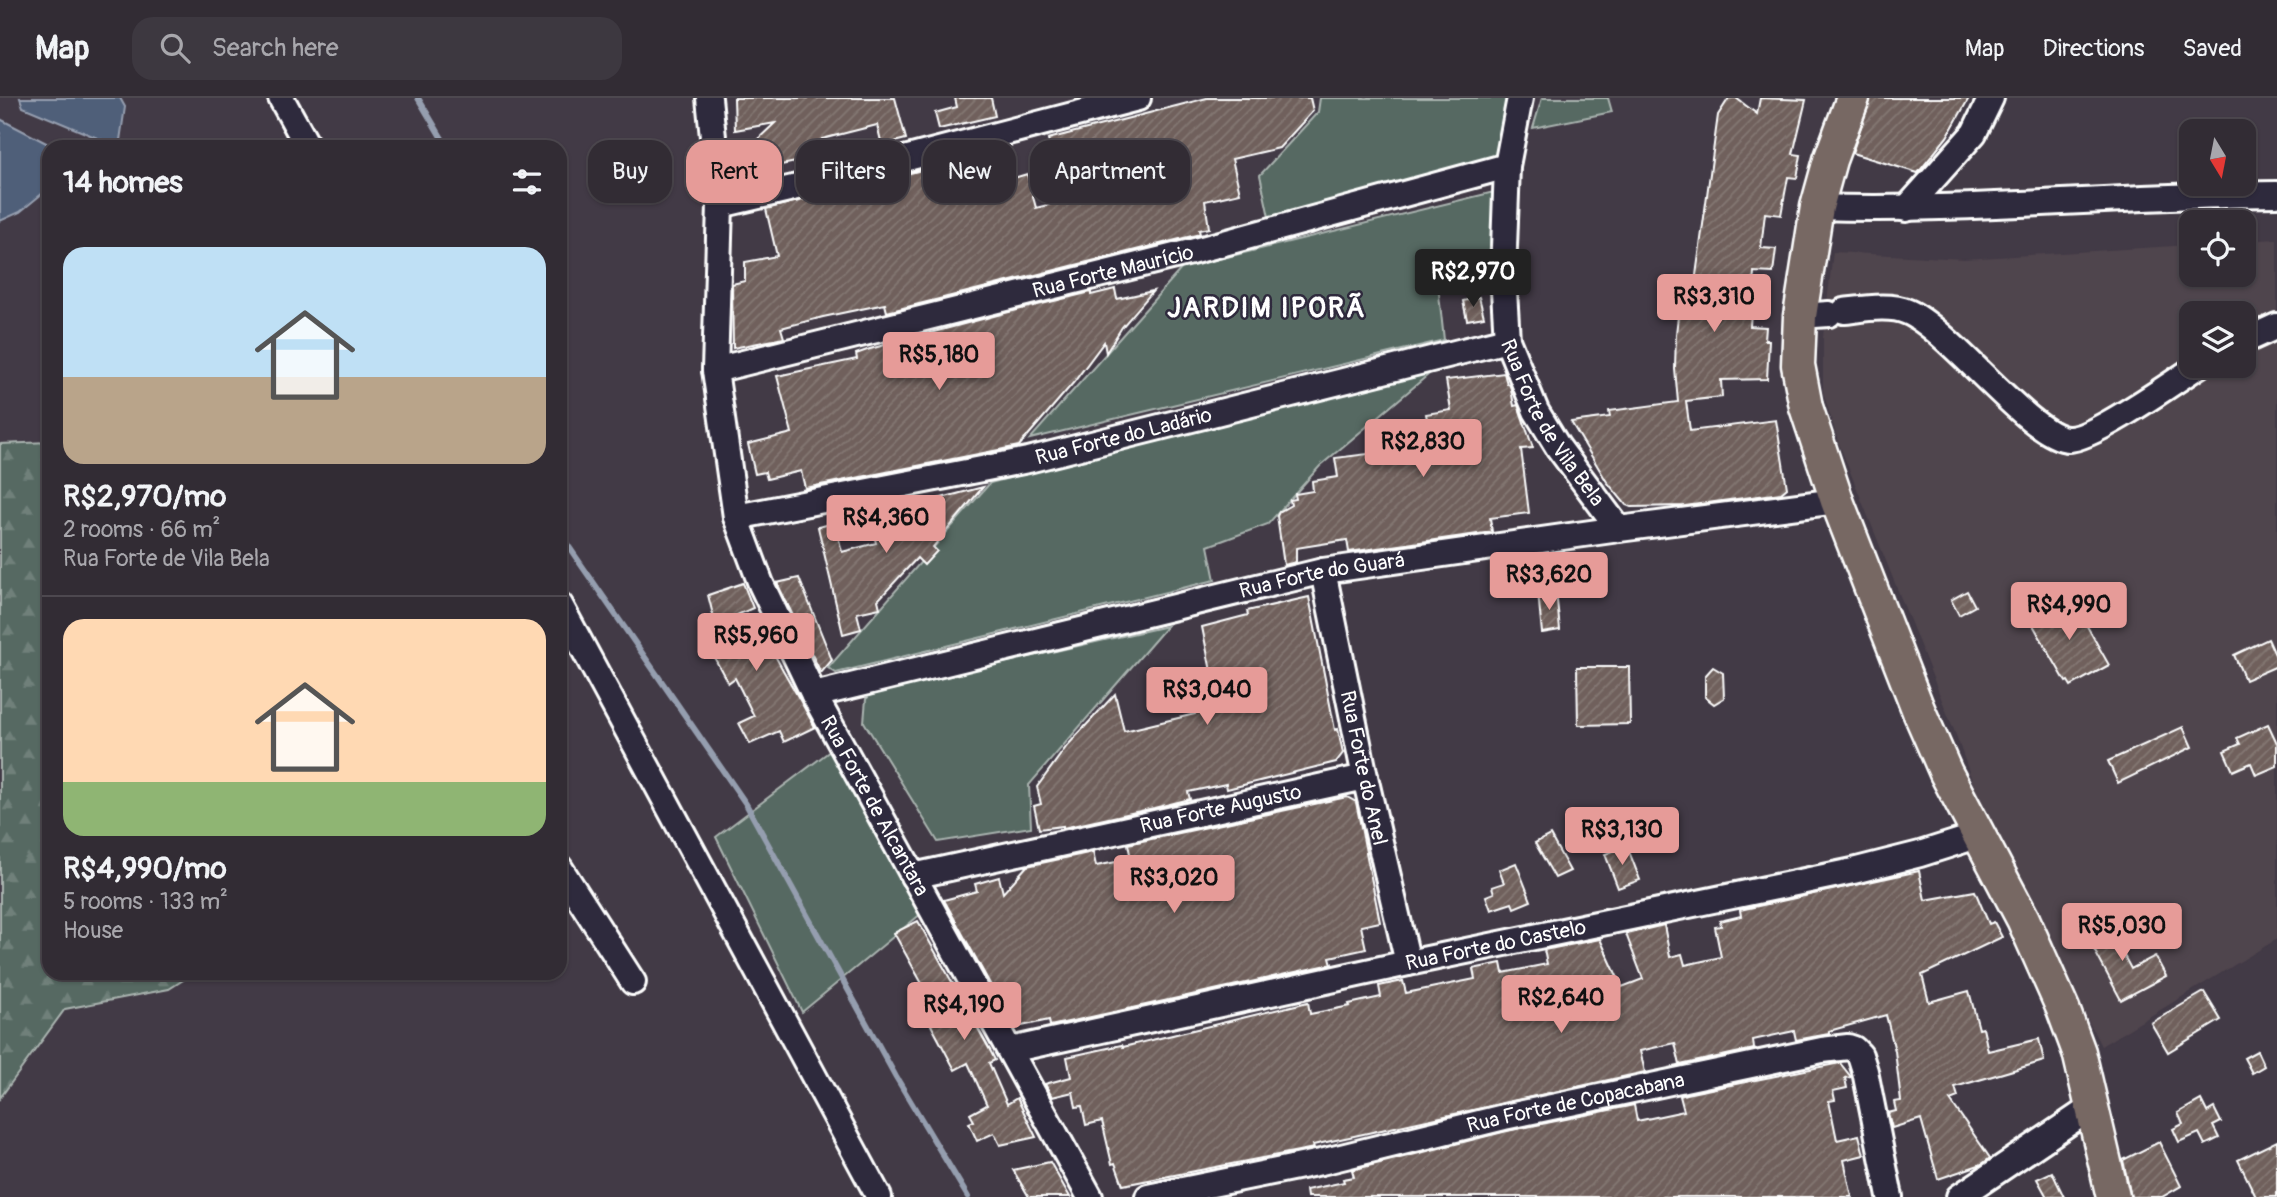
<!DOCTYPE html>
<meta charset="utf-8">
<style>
body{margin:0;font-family:Pangolin,sans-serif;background:#3d3840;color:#f1f3f6;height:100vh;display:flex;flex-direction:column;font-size:26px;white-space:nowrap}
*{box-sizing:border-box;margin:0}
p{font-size:23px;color:#a8a7ac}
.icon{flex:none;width:38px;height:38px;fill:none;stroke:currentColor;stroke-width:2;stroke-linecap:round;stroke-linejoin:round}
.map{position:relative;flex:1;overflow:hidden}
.side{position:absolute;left:42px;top:42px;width:525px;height:840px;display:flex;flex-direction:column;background:#322c34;border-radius:21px;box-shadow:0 2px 5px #0004,0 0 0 2px #4d484f}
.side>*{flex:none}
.guide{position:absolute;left:588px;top:42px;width:665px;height:63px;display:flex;gap:14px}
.needle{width:46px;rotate:170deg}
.controls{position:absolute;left:2179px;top:21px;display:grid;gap:14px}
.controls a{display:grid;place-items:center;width:77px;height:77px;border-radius:14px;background:#322c34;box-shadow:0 2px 5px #0004,0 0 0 2px #4d484f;font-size:35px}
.price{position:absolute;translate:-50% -60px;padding:0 16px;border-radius:7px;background:#e69b98;color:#111;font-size:23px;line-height:46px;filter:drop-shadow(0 2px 4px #0008)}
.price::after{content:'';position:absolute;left:50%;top:42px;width:21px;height:16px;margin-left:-10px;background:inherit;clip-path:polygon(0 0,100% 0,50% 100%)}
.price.selected{background:#222;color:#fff}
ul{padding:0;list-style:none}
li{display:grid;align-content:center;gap:14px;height:371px;padding:0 21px}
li+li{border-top:2px solid #4d484f}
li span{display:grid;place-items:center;height:217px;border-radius:21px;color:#555}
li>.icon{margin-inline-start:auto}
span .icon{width:126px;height:126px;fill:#fffc;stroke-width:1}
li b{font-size:30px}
h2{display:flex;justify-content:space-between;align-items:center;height:84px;padding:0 21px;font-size:30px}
.tag{padding:0 24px;border-radius:21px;background:#322c34;box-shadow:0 2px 5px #0004,0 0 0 2px #4d484f;font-size:24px;line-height:63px}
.tag.selected{background:#e69b98;color:#111}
header{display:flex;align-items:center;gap:42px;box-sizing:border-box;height:98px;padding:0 35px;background:#322c34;border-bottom:2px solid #4d484f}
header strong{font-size:33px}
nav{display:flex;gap:38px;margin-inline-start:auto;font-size:24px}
.search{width:490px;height:63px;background:#3d3840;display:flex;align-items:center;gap:18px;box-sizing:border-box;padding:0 24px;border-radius:21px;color:#a8a7ac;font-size:26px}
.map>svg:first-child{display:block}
.built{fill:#50454d;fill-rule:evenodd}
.grass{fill:#566962;stroke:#aab4b0;stroke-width:2}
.forest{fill:url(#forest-firs);stroke:#aab4b0;stroke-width:2}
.water{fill:#4f5e79;stroke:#959eaf;stroke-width:2}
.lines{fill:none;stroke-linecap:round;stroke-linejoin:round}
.stream{stroke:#959eaf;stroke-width:6}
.building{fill:url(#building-hatch);stroke:#fff;stroke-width:2}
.minor-casing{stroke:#fff;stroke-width:30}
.major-casing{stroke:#fff;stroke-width:37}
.minor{stroke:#2f2a3d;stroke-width:24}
.major{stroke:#776864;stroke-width:32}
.labels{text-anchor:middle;stroke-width:5;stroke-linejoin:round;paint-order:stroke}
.street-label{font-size:21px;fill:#fff;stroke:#2f2a3d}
.district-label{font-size:28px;font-weight:bold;letter-spacing:2px;fill:#fff;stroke:#2f2a3d}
</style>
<header>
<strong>Map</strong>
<div class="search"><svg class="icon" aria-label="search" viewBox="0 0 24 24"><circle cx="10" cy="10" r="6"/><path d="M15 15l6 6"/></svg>Search here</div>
<nav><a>Map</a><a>Directions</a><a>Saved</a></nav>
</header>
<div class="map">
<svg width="2277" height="1099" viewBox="0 0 2277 1099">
<defs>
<pattern id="forest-firs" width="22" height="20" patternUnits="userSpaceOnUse" patternTransform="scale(1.75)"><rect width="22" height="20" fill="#566962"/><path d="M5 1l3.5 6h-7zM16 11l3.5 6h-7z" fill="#6f807a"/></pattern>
<pattern id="building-hatch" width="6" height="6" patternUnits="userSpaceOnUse" patternTransform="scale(1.75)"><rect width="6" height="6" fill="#6f605c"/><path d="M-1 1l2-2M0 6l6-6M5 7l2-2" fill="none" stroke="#857874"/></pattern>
</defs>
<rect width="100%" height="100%" fill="#423a46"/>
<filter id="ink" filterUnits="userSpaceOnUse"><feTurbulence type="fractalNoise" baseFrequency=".0143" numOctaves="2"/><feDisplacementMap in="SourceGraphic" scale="14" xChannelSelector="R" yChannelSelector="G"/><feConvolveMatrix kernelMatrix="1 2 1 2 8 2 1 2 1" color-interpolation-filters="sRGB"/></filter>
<g filter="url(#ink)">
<!-- built -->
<path class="built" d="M2277 141V841L2101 948 1984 716 1956 637 1839 346 1823 294V239L1833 154 1964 161 2191 147V177H2244V143ZM2191 215H2244V268H2191Z"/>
<!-- grass -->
<g class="grass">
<polygon points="1320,0 1515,0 1503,62 1269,119 1260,77 1318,14"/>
<polygon points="1542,0 1608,0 1612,14 1533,30"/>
<polygon points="1502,92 1498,178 1438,187 1444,242 1030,341 1182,170"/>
<polygon points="1435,271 1320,368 1268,426 1208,448 1215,482 836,575 828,570 990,385"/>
<polygon points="1167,528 1029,687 1031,729 938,744 864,624 866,601 874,594"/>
<polygon points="830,653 922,815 802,914 716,739"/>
</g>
<!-- forest -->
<polygon class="forest" points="49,344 49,875 194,875 169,891 65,911 0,1000 0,346"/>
<!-- water -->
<g class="water">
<polygon points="20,0 120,0 125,9 119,49 23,9"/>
<polygon points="0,21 54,49 49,49 49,90 20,114 0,123"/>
</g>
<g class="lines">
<!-- stream -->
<g class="stream">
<polyline points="418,0 447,49"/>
<polyline points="560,436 746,706 896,979 968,1099"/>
</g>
</g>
<!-- building -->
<g class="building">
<polygon points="734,0 895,0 906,41 882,47 877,27 822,41 823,45 809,49 811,61 766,70 766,68 755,69 746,66 739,59 775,25 735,32"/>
<polygon points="955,0 991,0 995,18 939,31 935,15 957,9"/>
<polygon points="1207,0 1310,0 1313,13 1279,50 1232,61 1240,95 1205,103 1209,130 1199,132 1200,136 887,214 885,206 823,219 781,230 784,240 733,250 732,186 745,183 745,164 777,158 766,111 1006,51 1014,80 1027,76 1036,110 1063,103 1048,41"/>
<polygon points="1729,0 1736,0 1757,16 1760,0 1806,2 1793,56 1801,57 1797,80 1788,79 1781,117 1765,115 1761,150 1776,151 1773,175 1754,174 1750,228 1766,229 1765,242 1769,242 1767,281 1721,282 1722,299 1686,303 1690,333 1776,322 1787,390 1781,395 1685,408 1631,409 1626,407 1607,384 1571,324 1610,319 1609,313 1678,304 1675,271 1676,236 1681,191 1694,192 1718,17"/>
<polygon points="1871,0 1969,0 1947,39 1918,75 1852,55"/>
<polygon points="1115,191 1117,201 1153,193 1122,229 1106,255 1104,244 1074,284 1019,348 805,390 801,373 767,381 765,374 755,376 748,346 792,335 777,278 857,261 856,256 870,251 1005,215 1091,194 1091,197"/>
<polygon points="1479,199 1484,219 1467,222 1463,203"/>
<polygon points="1504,275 1507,286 1509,286 1511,291 1514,308 1518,307 1533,350 1521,351 1529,415 1490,420 1492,434 1349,454 1347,442 1296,450 1296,464 1284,467 1277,418 1279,414 1291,407 1290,402 1296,401 1295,396 1313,393 1312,383 1338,379 1335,360 1409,351 1406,334 1415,333 1414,323 1427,321 1426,316 1451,312 1446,282"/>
<polygon points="983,389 933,449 937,453 924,467 917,460 878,502 880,510 857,515 861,531 843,536 818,429 835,425 842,454 876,445 873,432 885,428 881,415 905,409 910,427 934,402"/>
<polygon points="799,480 832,562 821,575 777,485"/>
<polygon points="743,485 753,510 737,517 756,554 769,547 815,629 784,644 779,633 750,646 739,625 754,618 735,580 728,585 715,561 724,556 712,531 716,529 708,497"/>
<polygon points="1556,493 1560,532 1542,535 1538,494"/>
<polygon points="1967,493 1975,508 1959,517 1951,502"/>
<polygon points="2070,498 2109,567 2071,588 2068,583 2066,584 2033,527 2036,525 2032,519"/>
<polygon points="1309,499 1335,632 1338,631 1343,655 1336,664 1227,691 1226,686 1188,694 1190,701 1154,710 1063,730 1063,728 1039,731 1034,708 1041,706 1037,689 1067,648 1115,596 1124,633 1195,616 1189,588 1213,583 1202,529 1248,517 1247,513"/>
<polygon points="2268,541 2277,561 2277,568 2245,582 2234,557"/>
<polygon points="1577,569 1629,569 1630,626 1578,627"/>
<polygon points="1713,569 1723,575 1724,600 1714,606 1705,599 1705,578"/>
<polygon points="2268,626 2277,645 2277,668 2256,677 2251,665 2233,673 2224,653 2240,646 2237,640"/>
<polygon points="2183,629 2192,649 2118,685 2108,663"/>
<polygon points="1347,699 1356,704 1380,824 1361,828 1366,851 1330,859 1332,866 1050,928 1049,922 1017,929 1012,904 1001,906 944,802 977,793 975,786 999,779 1003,795 1027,768 1093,754 1096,768 1131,761 1128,746"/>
<polygon points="1550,737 1570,773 1555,780 1535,745"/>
<polygon points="1627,748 1640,782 1618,790 1605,756"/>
<polygon points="1516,765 1531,803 1514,810 1512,805 1491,812 1486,798 1494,795 1492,789 1504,785 1499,772"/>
<polygon points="1919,773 1925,802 1975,793 1989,826 1994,824 2002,839 1922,877 1929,904 1969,893 1979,931 1983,930 1988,953 2039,941 2044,963 1955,989 1958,999 1950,1002 1990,1060 1982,1066 1938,1081 1921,1021 1892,1030 1888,1015 1896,1013 1894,1004 1901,1003 1895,953 1886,917 1829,933 1829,936 1796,942 1794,933 1753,942 1754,951 1680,967 1675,945 1640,953 1645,974 1313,1047 1314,1050 1123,1087 1115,1065 1112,1066 1102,1023 1086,1027 1082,1008 1076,1009 1073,994 1052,999 1045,986 1071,979 1067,959 1122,947 1123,949 1308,904 1310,916 1350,908 1349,906 1381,899 1379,888 1403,883 1406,895 1475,881 1473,871 1501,865 1503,875 1547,866 1544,852 1600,841 1622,889 1643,881 1626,836 1664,827 1670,859 1682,856 1685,867 1721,859 1715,829 1721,828 1720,823 1741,818 1740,812"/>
<polygon points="2105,822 2131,871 2155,858 2166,878 2121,902 2084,833"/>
<polygon points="918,823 991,954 995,962 989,965 1007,1006 1017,1000 1036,1039 1000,1047 994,1035 977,1043 969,1025 974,1023 970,1016 987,1007 968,965 955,972 931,927 941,920 894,835"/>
<polygon points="2204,894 2221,922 2168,954 2151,925"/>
<polygon points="2257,953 2264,968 2252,975 2244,960"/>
<polygon points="1840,965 1851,979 1845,980 1847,990 1833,993 1835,1002 1829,1003 1837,1042 1859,1037 1864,1057 1844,1062 1852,1099 1307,1099 1306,1092 1344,1084 1343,1081 1354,1079 1352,1072 1507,1033 1634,1007 1637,1023 1684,1013 1680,998 1686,996"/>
<polygon points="2201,1002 2207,1014 2214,1010 2221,1024 2213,1028 2219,1040 2205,1047 2199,1035 2179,1044 2173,1031 2183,1026 2178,1015"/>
<polygon points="2277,1043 2277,1099 2256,1099 2238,1062"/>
<polygon points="2159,1044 2181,1088 2162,1099 2131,1099 2123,1062"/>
<polygon points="1050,1064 1070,1099 1029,1099 1013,1072"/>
<polygon points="2052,1074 2064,1099 2047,1099 2037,1081"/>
</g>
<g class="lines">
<!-- minor casing -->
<g class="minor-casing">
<g id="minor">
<polyline points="281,0 308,49"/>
<path id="s1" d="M709 0 720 107 715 272 736 419 761 486 814 597 1090 1099"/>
<path id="s2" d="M1520 0 1507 68 1503 177 1507 242 1536 313 1558 349 1619 431"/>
<polyline points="720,107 793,90 1138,0"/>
<path d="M1817 109C1970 114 2123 97 2277 96"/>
<polyline points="1906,111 1974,35 1991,0"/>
<path d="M1844 213C1863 211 1890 206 1908 214 1950 232 2033 342 2069 341 2093 341 2175 283 2198 268"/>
<polyline points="1800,218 1829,216"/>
<polyline points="2244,243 2277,228"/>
<path id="s3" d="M715 272 1191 154 1507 68"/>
<path id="s4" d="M736 419 1028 362 1507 242"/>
<path id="s5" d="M1323 473 1365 679 1408 865"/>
<polyline points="560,507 879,1099"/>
<path id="s6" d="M814 597 1323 473 1619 431 1837 403"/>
<polyline points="560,770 633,884"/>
<path id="s7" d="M913 778 1365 679"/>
<path id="s8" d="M1010 952 1408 865 1853 773 1920 756 1980 737"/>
<path id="s9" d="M1148 1099 1321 1064 1504 1019 1822 952 1848 949 1854 951 1860 957 1865 973 1890 1099"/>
<polyline points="1959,1099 2092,1009"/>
</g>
</g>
<!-- major casing -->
<g class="major-casing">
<polyline id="major" points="1853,0 1830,62 1817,109 1800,218 1798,267 1806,309 1837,403 1918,611 1946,675 2023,821 2063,911 2079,954 2113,1099"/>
</g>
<!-- minor -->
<use href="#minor" class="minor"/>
<!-- major -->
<use href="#major" class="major"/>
</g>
</g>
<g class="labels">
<!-- street labels -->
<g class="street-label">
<text dy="7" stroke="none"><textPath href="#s3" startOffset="410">Rua Forte Maurício</textPath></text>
<text dy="7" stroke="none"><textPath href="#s2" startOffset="338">Rua Forte de Vila Bela</textPath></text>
<text dy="7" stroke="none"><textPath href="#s4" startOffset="396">Rua Forte do Ladário</textPath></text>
<text dy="7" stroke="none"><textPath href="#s6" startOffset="522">Rua Forte do Guará</textPath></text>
<text dy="7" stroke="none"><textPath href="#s5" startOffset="201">Rua Forte do Anel</textPath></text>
<text dy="7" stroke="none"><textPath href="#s1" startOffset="742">Rua Forte de Alcantara</textPath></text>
<text dy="7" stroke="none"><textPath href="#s7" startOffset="315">Rua Forte Augusto</textPath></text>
<text dy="7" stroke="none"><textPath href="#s8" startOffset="497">Rua Forte do Castelo</textPath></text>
<text dy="7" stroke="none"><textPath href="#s9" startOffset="438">Rua Forte de Copacabana</textPath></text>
</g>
<!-- district labels -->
<g class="district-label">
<text x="1267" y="219">JARDIM IPORÃ</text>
</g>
</g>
</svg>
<div class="controls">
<a><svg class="needle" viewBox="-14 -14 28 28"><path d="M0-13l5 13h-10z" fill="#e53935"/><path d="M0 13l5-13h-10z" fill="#a8a7ac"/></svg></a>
<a><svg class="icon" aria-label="locate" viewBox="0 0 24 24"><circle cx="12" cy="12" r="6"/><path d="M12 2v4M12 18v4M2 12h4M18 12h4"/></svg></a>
<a><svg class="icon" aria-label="layers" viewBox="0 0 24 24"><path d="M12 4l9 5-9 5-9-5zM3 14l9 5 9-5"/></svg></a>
</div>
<b class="price selected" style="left:1473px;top:211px">R$2,970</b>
<b class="price" style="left:1714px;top:236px">R$3,310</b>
<b class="price" style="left:939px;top:294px">R$5,180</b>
<b class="price" style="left:1423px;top:381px">R$2,830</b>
<b class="price" style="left:886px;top:457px">R$4,360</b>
<b class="price" style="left:1549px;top:514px">R$3,620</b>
<b class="price" style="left:2069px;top:544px">R$4,990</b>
<b class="price" style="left:756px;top:575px">R$5,960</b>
<b class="price" style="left:1207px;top:629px">R$3,040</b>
<b class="price" style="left:1622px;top:769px">R$3,130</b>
<b class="price" style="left:1174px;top:817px">R$3,020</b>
<b class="price" style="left:2122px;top:865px">R$5,030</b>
<b class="price" style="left:1561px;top:937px">R$2,640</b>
<b class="price" style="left:964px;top:944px">R$4,190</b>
<div class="guide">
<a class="tag">Buy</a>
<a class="tag selected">Rent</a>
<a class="tag">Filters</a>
<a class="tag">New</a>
<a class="tag">Apartment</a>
</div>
<section class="side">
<h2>14 homes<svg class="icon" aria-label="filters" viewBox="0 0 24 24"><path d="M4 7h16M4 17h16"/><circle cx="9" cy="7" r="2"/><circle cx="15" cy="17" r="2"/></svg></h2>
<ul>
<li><span style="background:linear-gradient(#bfe0f5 60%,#b9a48a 0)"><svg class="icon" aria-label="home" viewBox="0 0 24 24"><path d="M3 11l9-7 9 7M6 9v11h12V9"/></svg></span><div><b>R$2,970/mo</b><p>2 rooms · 66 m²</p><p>Rua Forte de Vila Bela</p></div></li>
<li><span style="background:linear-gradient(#ffd9b3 75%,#8fb573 0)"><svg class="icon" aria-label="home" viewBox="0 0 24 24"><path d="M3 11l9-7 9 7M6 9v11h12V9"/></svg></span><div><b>R$4,990/mo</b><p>5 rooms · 133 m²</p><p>House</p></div></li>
</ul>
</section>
</div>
